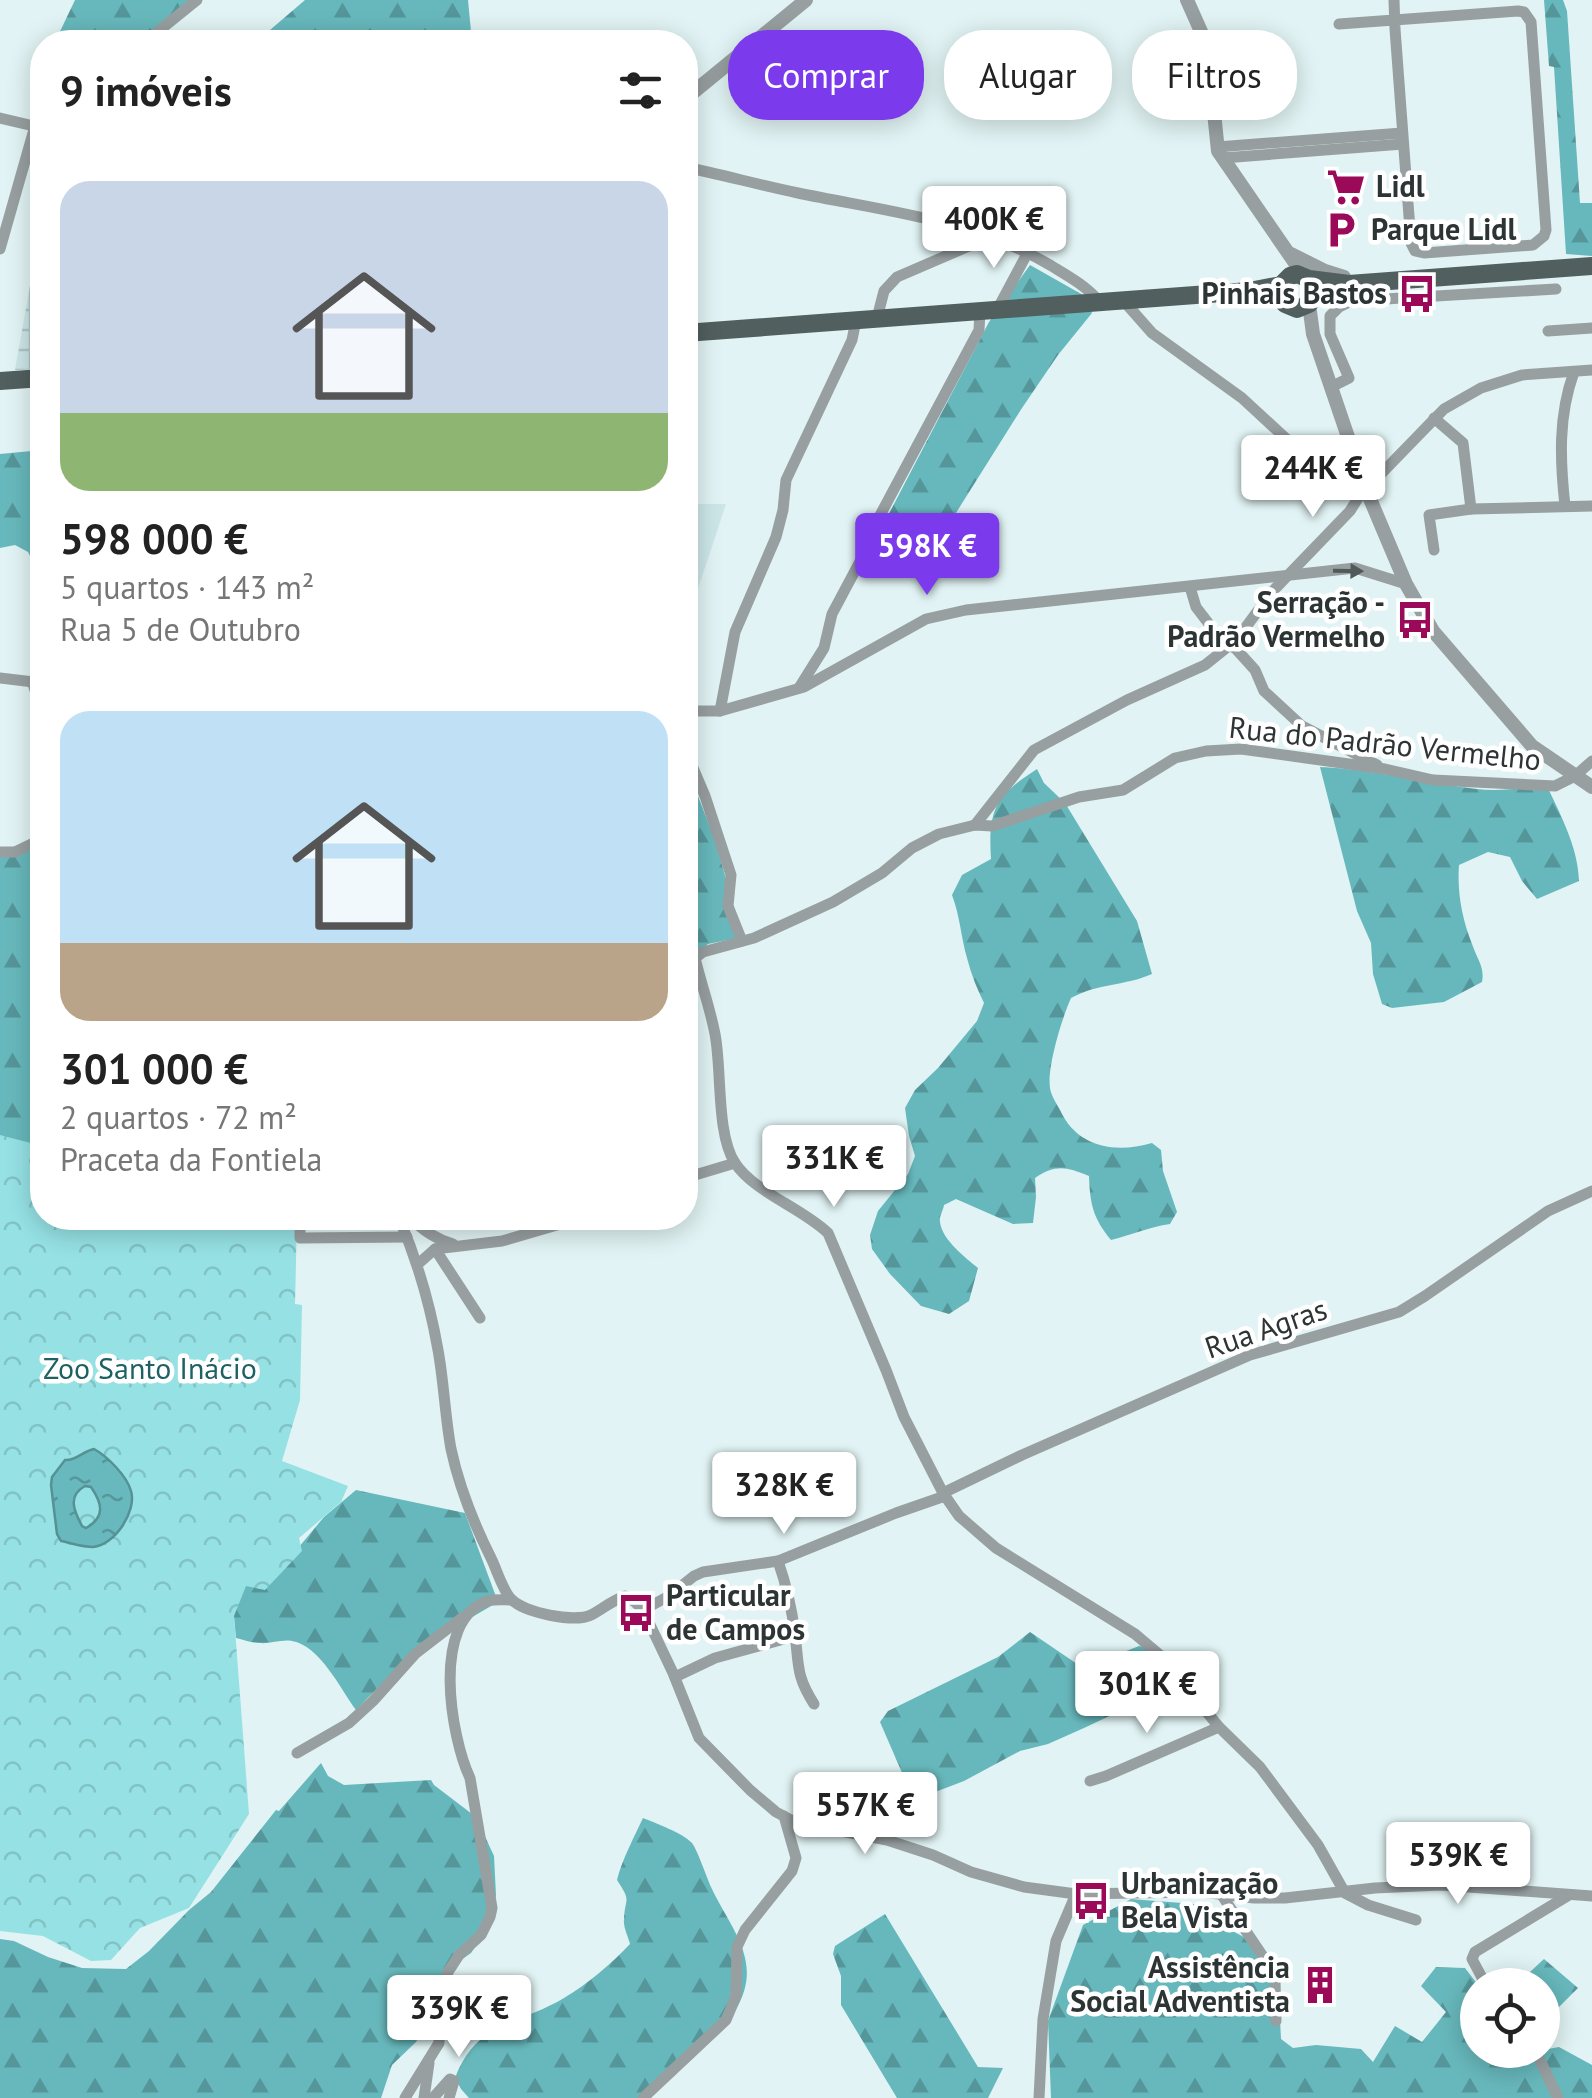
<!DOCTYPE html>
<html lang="pt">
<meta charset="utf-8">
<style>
body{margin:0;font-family:"PT Sans",sans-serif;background:#f6f6f6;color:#222;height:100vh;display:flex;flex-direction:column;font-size:38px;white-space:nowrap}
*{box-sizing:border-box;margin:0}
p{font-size:32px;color:#767676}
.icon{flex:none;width:55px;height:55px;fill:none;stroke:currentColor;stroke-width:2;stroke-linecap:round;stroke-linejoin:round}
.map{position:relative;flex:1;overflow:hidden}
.side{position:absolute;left:30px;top:30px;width:668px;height:1200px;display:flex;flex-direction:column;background:#fff;border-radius:40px;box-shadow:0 5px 25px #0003}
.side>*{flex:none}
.guide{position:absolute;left:728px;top:30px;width:712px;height:90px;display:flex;gap:20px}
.fabs{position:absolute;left:1460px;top:1968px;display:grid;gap:20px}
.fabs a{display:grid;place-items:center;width:100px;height:100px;border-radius:50%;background:#fff;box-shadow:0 5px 25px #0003;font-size:50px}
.price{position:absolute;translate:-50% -85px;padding:0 22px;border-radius:10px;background:#fff;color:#222;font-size:32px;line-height:65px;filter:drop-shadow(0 2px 5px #0008)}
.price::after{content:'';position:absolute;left:50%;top:60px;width:30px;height:22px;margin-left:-15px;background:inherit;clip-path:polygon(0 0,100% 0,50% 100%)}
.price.active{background:#7c3aed;color:#fff}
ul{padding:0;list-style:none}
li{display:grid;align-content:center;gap:20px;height:530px;padding:0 30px}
li span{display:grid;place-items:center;height:310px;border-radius:30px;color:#555}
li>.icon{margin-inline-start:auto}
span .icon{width:180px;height:180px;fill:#fffc;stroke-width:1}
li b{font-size:42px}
h2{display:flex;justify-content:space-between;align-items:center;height:120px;padding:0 30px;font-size:42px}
.pill{padding:0 35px;border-radius:40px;background:#fff;box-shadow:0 5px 25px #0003;font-size:35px;line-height:90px}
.pill.active{background:#7c3aed;color:#fff}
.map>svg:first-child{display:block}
.built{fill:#cce6e8}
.industrial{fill:url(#industrial-grid)}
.forest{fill:url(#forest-firs)}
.park{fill:url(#park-crowns)}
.water{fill:url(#water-ripples);stroke:#569194;stroke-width:2.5;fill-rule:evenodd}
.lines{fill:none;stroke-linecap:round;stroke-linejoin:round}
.minor{stroke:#989fa0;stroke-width:11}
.tertiary{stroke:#989fa0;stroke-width:14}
.primary{stroke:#525f5f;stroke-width:18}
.oneway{fill:#52595a}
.labels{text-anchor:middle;stroke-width:9;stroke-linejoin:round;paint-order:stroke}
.poi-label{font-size:30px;font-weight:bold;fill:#2d3434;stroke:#fff;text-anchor:start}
.street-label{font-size:30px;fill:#2d3434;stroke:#fff}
.park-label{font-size:30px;fill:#1d6164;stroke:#fff}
</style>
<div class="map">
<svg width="1592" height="2098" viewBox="0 0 1592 2098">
<defs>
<pattern id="industrial-grid" width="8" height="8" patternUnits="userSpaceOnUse" patternTransform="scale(2.5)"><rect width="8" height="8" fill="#cce6e8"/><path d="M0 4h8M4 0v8" fill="none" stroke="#b0c6c8"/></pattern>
<pattern id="forest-firs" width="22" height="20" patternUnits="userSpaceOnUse" patternTransform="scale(2.5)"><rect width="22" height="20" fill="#67b8bc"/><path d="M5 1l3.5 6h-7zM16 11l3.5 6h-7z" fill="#55969a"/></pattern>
<pattern id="park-crowns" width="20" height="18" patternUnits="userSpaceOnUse" patternTransform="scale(2.5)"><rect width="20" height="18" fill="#95e1e4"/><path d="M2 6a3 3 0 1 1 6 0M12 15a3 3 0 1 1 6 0" fill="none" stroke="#81c2c4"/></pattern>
<pattern id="water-ripples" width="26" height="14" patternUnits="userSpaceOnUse" patternTransform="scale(2.5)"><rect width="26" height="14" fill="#68b9bd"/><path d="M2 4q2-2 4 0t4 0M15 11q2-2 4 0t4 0" fill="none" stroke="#56979a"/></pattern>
</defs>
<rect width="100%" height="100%" fill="#e1f3f4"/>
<!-- built -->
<polygon class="built" points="685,504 726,504 685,628"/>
<!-- industrial -->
<polygon class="industrial" points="42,218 42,369 15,370"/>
<!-- forest -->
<g class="forest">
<polygon points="75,0 189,0 138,42 55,42"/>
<polygon points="305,0 468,0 472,42 256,42"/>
<polygon points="1544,0 1563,0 1567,11 1580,203 1592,203 1592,256 1566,254 1554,67 1549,66"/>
<polygon points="1030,265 1083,295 1092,313 1058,355 1022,408 927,559 916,570 858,573 989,322"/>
<polygon points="42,450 42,579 28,552 15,545 0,548 0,454"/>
<polygon points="685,762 716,843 742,937 708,944 695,956 685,952"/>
<path d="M1320 767C1373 769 1424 783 1477 789 1500 792 1524 787 1548 788 1562 818 1578 848 1579 881L1537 899 1522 881 1510 857 1488 852 1459 865C1457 892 1462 919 1472 944 1477 959 1485 967 1482 982L1444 1002 1392 1008 1382 1004 1373 974 1371 943 1357 911Z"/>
<path d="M1037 769 1044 783 1065 803 1137 921 1152 974C1125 986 1098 983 1071 998 1062 1018 1047 1067 1050 1088 1051 1095 1056 1103 1060 1110 1077 1147 1114 1154 1152 1143L1161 1150 1163 1171 1177 1212 1170 1224C1150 1227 1131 1235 1111 1240 1093 1218 1090 1204 1089 1176 1066 1167 1056 1164 1035 1178L1036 1197 1033 1223 1013 1224 956 1199 944 1205C943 1211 939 1216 940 1222 942 1240 966 1258 978 1268L969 1301 949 1314 921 1306 890 1274 872 1249 870 1235 878 1211 908 1174 915 1156 909 1136 905 1108 915 1090 938 1068 977 1021 984 1003C977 989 971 974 967 958 961 937 960 916 952 895L962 875 991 859C988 810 995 796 1037 769Z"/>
<polygon points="42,839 42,1218 0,1392 0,848 10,851"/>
<path d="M356 1490 465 1513 498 1602 414 1651 356 1710C340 1688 320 1646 292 1641 282 1639 270 1644 260 1643 252 1643 244 1640 236 1638L230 1574 278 1572 324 1517Z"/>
<polygon points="1030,1632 1083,1668 1139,1646 1150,1648 1168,1663 1187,1672 1192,1677 1084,1728 1048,1744 1020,1751 964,1781 922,1797 910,1791 880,1722 888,1711 998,1657"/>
<polygon points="321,1763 328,1776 344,1785 431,1780 434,1785 476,1817 494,1856 496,1895 492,1916 483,1936 471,1953 451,1967 440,1985 430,2019 416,2042 392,2065 381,2098 0,2098 0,1939 14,1941 48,1957 82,1968 126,1969 149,1951 189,1910 211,1892 276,1810 279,1811"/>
<path d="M643 1818C655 1823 683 1833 692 1843 697 1849 707 1878 711 1887 731 1930 765 1962 735 2011L646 2098H469L461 2089 455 2078C476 2021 519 2025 564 1998 589 1983 610 1965 630 1944 628 1936 623 1927 624 1919 625 1896 632 1903 617 1880 622 1860 634 1837 643 1818Z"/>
<path d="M1131 1899 1207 1905C1218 1927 1240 1934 1260 1946L1279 2000 1281 2039 1293 2048 1316 2045 1361 2049 1373 2062 1395 2026 1422 2042 1446 2012 1421 1986 1436 1967 1465 1968 1478 1985V2050H1542L1559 2047 1592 2065V2098H1051L1048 2021 1083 1925Z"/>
<polygon points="885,1914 978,2067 1003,2068 988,2098 897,2098 841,2005 841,1976 833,1954 835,1946"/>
<polygon points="1544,1959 1578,1988 1543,2023 1542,1985 1516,1985"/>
</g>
<!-- park -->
<polygon class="park" points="0,1135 42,1146 42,1218 297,1218 295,1304 302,1305 300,1400 282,1461 348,1486 341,1502 299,1538 302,1551 265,1590 246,1586 234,1616 249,1814 189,1908 140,1928 111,1960 91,1961 43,1936 0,1931"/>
<!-- water -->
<path class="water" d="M94 1449C107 1456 127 1476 131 1491 137 1511 115 1545 93 1547 83 1547 71 1543 61 1541L57 1534 51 1485 52 1477 65 1460C76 1461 83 1451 94 1449ZM85 1486 91 1487C102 1503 106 1517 86 1528L82 1526C74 1511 67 1496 85 1486Z"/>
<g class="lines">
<!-- minor -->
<g class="minor">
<polyline points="1339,24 1518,11 1524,12 1531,22 1546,230 1544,236 1533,245 1424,253 1415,251 1411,243 1395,29 1394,0"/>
<polyline points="145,42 197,0"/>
<polyline points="0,118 38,127"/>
<polyline points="1217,147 1402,133"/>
<polyline points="1223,158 1403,144"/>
<path d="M685 167C723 175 760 185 798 193 884 211 974 220 1050 265 1068 276 1085 285 1099 301"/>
<polyline points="0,249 35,126"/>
<polyline points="1122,299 1152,333 1242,398 1345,493 1365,487 1377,478 1444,409 1481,388 1522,375 1592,370"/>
<polyline points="997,310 1028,252"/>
<polyline points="877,318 884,291 897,277 990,237"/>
<polyline points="1548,331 1592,328"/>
<polyline points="1331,387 1349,378 1330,334 1330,316 1339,307 1351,301 1556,289"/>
<polyline points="1434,418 1463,443 1471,509"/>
<path d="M1565 506C1560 460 1558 416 1574 372"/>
<polyline points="1434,550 1429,515 1471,509 1592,506"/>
<polyline points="1190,587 1196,607 1222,641 1236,649 1255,670 1264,691 1302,726 1377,765"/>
<polyline points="0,678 42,683"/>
<polyline points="32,681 42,711"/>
<polyline points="799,688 824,648 832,614 865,552 877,521 979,330 980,311"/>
<polyline points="685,711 720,711 804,687 926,619 966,610 1355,568 1406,584"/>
<polyline points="720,711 735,632 776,537 783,510 786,480 852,340 856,320"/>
<polyline points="685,749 705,796 731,875 728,906 742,941"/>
<polyline points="975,825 1034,750 1127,700 1205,665 1230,645 1240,635 1271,593 1350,511 1365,487"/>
<polyline points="0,852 15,852 42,839"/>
<path d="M695 958C701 983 710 1008 715 1034 722 1069 716 1134 735 1163 754 1192 802 1208 828 1233L886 1370 904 1417 943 1493 959 1516 996 1548 1135 1634 1161 1656 1219 1727 1260 1767 1318 1845 1345 1893 1368 1905 1416 1920"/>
<polyline points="685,966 703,952 754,938 833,902 882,873 912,848 939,834 975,825 992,826 1079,797 1123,790 1175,758 1206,751 1241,749 1385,769 1433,780 1555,786 1575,776 1592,761"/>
<polyline points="685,1178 735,1163"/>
<polyline points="300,1218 300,1238 407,1237"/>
<path d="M399 1218C417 1260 430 1304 438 1350 444 1383 445 1416 451 1449 459 1486 474 1524 491 1558 497 1570 502 1589 511 1599 524 1613 575 1623 591 1615 603 1609 611 1601 625 1596L635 1602 643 1610 673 1673 699 1738 750 1790 776 1812 795 1822 887 1840 933 1855 971 1872 1024 1887 1076 1894 1200 1892 1254 1898H1285L1375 1888 1441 1885 1592 1896"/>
<path d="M411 1218C423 1231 436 1239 453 1244"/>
<polyline points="435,1249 480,1318"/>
<polyline points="418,1264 435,1249 502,1241 581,1218"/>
<polyline points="943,1493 1022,1455 1250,1355 1399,1312 1425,1296 1548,1211 1592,1191"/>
<path d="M778 1561C786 1584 792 1610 795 1634 799 1666 796 1676 814 1704"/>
<polyline points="643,1610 669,1596 694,1576 703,1572 778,1561 896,1513 945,1496"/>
<polyline points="675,1677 715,1658 795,1636"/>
<polyline points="297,1753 349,1723 373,1701 415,1654 463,1617"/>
<polyline points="1090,1781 1106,1776 1219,1727"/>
<polyline points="1221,1894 1270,1967 1275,1981 1276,2021"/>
<polyline points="1486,1985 1472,1959 1475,1952 1569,1895"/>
<polyline points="1535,2050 1558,2098"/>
<path d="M405 2098 439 2043 440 2006 448 1972 459 1955 481 1935 490 1917 492 1908 470 1778C451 1738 430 1619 488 1601 495 1599 504 1600 512 1600"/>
<polyline points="424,2098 429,2063"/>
<polyline points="433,2098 450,2079 454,2081 449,2098"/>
<polyline points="643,2098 726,2020 736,1996 737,1947 745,1930 792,1871 796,1858 784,1816"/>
<polyline points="1039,2098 1043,2019 1056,1941 1076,1894"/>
</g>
<!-- tertiary -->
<g class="tertiary">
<polyline points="1187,0 1207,45 1218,151 1304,276"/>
<polyline points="685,99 806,0"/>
<polyline points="1291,254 1325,271 1344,277"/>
<polyline points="1309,304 1313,334 1365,487 1406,584 1433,631 1532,746 1592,787"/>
</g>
<!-- primary -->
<g class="primary">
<polyline points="1260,294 1281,299 1285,304 1297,309 1309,304 1313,298 1342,286"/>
<polyline points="685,333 1249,291 1281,285 1290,276 1297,274 1309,279 1349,284 1592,266"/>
<polyline points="0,381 42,378"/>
</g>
</g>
<!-- one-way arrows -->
<defs><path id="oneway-solid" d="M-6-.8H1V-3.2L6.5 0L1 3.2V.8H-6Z" transform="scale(2.5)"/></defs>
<use class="oneway" href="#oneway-solid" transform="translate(1348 571) rotate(1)"/>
<!-- icons -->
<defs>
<g id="supermarket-bare" transform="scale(3)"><path d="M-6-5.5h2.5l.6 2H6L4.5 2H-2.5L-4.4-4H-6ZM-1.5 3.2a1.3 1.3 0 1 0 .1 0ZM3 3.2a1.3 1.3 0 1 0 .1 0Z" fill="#9b0a59" stroke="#fff" stroke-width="2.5" paint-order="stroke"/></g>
<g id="parking-bare" transform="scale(3)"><path d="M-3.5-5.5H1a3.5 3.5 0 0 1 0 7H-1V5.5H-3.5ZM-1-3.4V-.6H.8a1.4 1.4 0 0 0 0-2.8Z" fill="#9b0a59" stroke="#fff" stroke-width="2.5" paint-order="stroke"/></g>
<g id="bus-bare" transform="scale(3)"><path d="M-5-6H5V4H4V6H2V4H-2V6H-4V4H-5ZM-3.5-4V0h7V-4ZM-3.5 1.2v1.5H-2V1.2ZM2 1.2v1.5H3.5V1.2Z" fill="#9b0a59" stroke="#fff" stroke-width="2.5" paint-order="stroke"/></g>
<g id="building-bare" transform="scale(3)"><path d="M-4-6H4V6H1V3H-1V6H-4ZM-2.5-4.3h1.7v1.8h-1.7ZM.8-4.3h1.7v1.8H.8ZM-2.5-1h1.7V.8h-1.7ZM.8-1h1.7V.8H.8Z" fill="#9b0a59" stroke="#fff" stroke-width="2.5" paint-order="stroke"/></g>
</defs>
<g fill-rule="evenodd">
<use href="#supermarket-bare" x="1346" y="187"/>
<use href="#parking-bare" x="1341" y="230"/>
<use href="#bus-bare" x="1417" y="294"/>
<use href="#bus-bare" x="1415" y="620"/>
<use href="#bus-bare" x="636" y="1613"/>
<use href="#bus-bare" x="1091" y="1901"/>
<use href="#building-bare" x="1320" y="1985"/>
</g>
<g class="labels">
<!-- poi labels -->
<g class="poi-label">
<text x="1376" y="197">Lidl</text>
<text x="1371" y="240">Parque Lidl</text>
<text x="1387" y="304" text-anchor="end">Pinhais Bastos</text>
<text x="1385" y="613" text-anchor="end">Serração -<tspan x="1385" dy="34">Padrão Vermelho</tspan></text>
<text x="666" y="1606">Particular<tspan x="666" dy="34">de Campos</tspan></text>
<text x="1121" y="1894">Urbanização<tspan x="1121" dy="34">Bela Vista</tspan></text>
<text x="1290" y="1978" text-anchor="end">Assistência<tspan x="1290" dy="34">Social Adventista</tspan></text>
</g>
<!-- street labels -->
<g class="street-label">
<text transform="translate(1385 744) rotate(6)" y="10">Rua do Padrão Vermelho</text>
<text transform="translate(1266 1329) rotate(-19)" y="10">Rua Agras</text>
</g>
<!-- park labels -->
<g class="park-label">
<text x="150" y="1379">Zoo Santo Inácio</text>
</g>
</g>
</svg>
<div class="fabs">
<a><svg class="icon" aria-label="locate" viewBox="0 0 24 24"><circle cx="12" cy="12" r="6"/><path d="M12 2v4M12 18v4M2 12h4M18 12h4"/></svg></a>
</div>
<b class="price" style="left:994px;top:271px">400K €</b>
<b class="price" style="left:1313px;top:520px">244K €</b>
<b class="price active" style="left:927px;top:598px">598K €</b>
<b class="price" style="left:834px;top:1210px">331K €</b>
<b class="price" style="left:784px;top:1537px">328K €</b>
<b class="price" style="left:1147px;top:1736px">301K €</b>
<b class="price" style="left:865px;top:1857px">557K €</b>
<b class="price" style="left:1458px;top:1907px">539K €</b>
<b class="price" style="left:459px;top:2060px">339K €</b>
<div class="guide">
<a class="pill active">Comprar</a>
<a class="pill">Alugar</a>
<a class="pill">Filtros</a>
</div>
<section class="side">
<h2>9 imóveis<svg class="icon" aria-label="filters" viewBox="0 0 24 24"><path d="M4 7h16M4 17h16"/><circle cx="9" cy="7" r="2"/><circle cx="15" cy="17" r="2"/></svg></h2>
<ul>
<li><span style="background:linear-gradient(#c9d6e8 75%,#8fb573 0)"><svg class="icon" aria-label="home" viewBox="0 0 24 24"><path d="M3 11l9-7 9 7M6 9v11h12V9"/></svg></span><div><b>598 000 €</b><p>5 quartos · 143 m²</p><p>Rua 5 de Outubro</p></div></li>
<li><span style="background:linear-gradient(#bfe0f5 75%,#b9a48a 0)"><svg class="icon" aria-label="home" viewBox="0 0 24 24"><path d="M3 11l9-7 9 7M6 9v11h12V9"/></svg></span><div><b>301 000 €</b><p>2 quartos · 72 m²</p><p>Praceta da Fontiela</p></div></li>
</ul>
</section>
</div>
